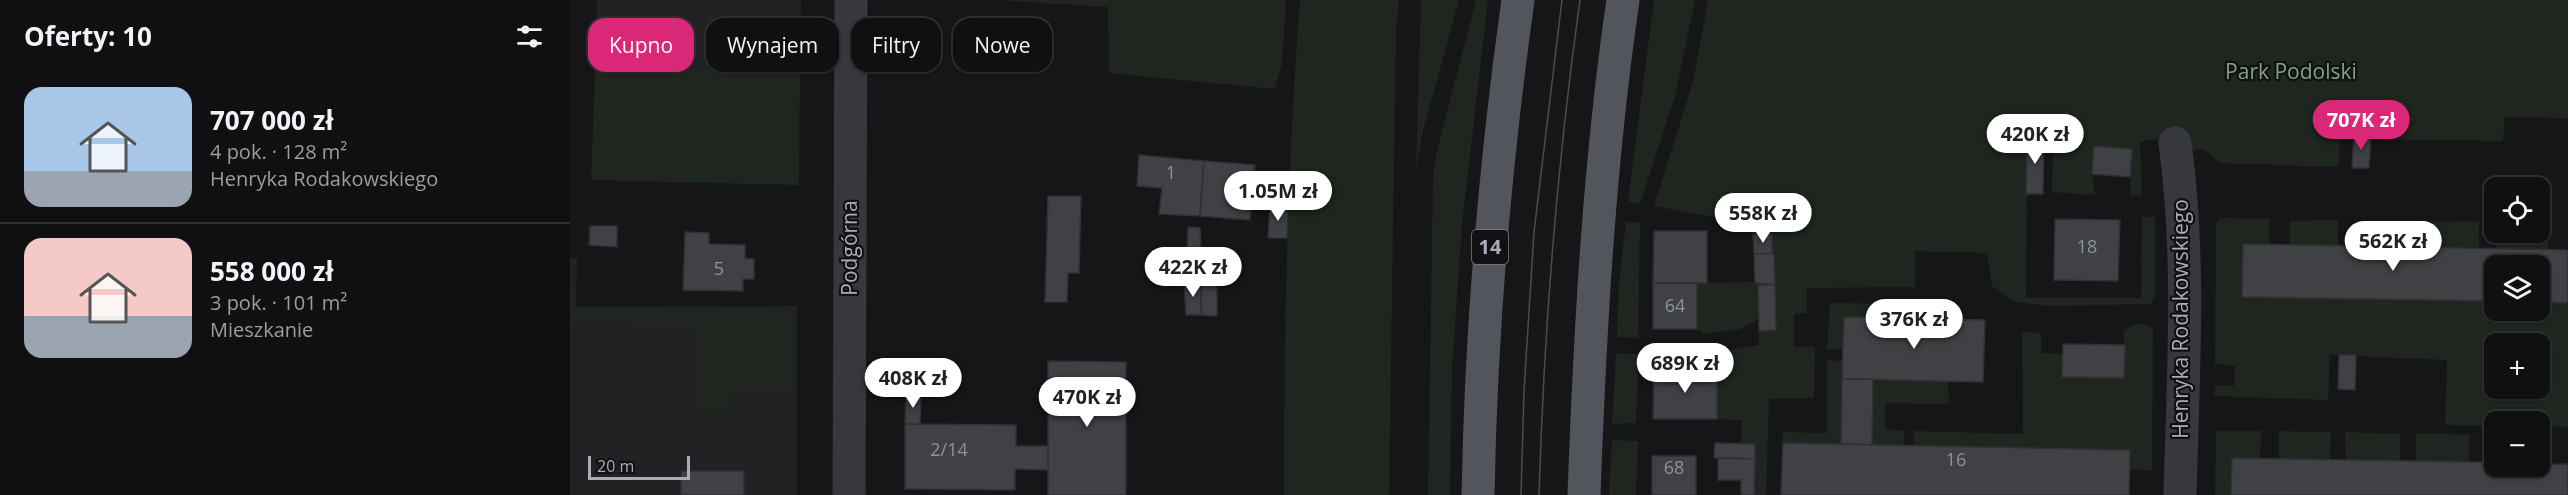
<!DOCTYPE html>
<html lang="pl">
<meta charset="utf-8">
<style>
body{margin:0;font-family:"Open Sans",sans-serif;background:#1e1e20;color:#f1f3f6;height:100vh;display:flex;flex-direction:column;font-size:22px;white-space:nowrap}
*{box-sizing:border-box;margin:0}
p{font-size:20px;color:#9c9d9f}
.icon{flex:none;width:33px;height:33px;fill:none;stroke:currentColor;stroke-width:2;stroke-linecap:round;stroke-linejoin:round}
.map{position:relative;flex:1;overflow:hidden}
.panel{display:flex;flex-direction:column;background:#101012;width:570px}
.panel>*{flex:none}
.hud{position:absolute;left:18px;top:18px;width:570px;height:54px;display:flex;gap:12px}
.tools{position:absolute;left:1914px;top:177px;display:grid;gap:12px}
.tools a{display:grid;place-items:center;width:66px;height:66px;border-radius:12px;background:#101012;box-shadow:0 2px 4px #0004,0 0 0 2px #303032;font-size:30px}
.scale{position:absolute;left:18px;bottom:15px;width:102px;box-sizing:border-box;padding-left:6px;border:3px solid #a8adb8;border-top:0;font-size:16px;line-height:21px;white-space:nowrap;color:#a8adb8;-webkit-text-stroke:4px #111113;paint-order:stroke}
.price{position:absolute;translate:-50% -51px;padding:0 14px;border-radius:21px;background:#fff;color:#222;font-size:20px;line-height:39px;filter:drop-shadow(0 2px 3px #0008)}
.price::after{content:'';position:absolute;left:50%;top:36px;width:18px;height:14px;margin-left:-9px;background:inherit;clip-path:polygon(0 0,100% 0,50% 100%)}
.price.on{background:#db2777;color:#fff}
ul{padding:0;list-style:none}
li{display:flex;align-items:center;gap:18px;height:150px;padding:0 24px}
li+li{border-top:2px solid #303032}
li span{display:grid;place-items:center;flex:none;width:168px;height:120px;border-radius:18px;color:#555}
li>.icon{margin-inline-start:auto}
span .icon{width:72px;height:72px;fill:#fffc;stroke-width:1}
li b{font-size:26px}
h2{display:flex;justify-content:space-between;align-items:center;height:72px;padding:0 24px;font-size:26px}
.chip{padding:0 21px;border-radius:18px;background:#101012;box-shadow:0 2px 4px #0004,0 0 0 2px #303032;font-size:21px;line-height:54px}
.chip.on{background:#db2777;color:#fff}
main{display:flex;flex:1;min-height:0}
.map>svg:first-child{display:block}
.built{fill:#222225}
.green{fill:#1e261f;fill-rule:evenodd}
.building{fill:#404145;stroke:#303034;stroke-width:1.5}
.lines{fill:none;stroke-linecap:round;stroke-linejoin:round}
.minor{stroke:#37383d;stroke-width:33}
.major{stroke:#53555c;stroke-width:33}
.tram{stroke:#4a4c52;stroke-width:1.5}
.labels{text-anchor:middle;stroke-width:4.5;stroke-linejoin:round;paint-order:stroke}
.number-label{font-size:18px;fill:#8e929b}
.shield{fill:#111113;stroke:#7b7e86;stroke-width:1.5}
.shield-label{font-size:20px;font-weight:bold;fill:#a8adb8}
.park-label{font-size:21px;fill:#7fa381;stroke:#111113}
.street-label{font-size:21px;fill:#a8adb8;stroke:#111113}
</style>
<main>
<section class="panel">
<h2>Oferty: 10<svg class="icon" aria-label="filters" viewBox="0 0 24 24"><path d="M4 7h16M4 17h16"/><circle cx="9" cy="7" r="2"/><circle cx="15" cy="17" r="2"/></svg></h2>
<ul>
<li><span style="background:linear-gradient(#a9c7e8 70%,#9aa5b1 0)"><svg class="icon" aria-label="home" viewBox="0 0 24 24"><path d="M3 11l9-7 9 7M6 9v11h12V9"/></svg></span><div><b>707 000 zł</b><p>4 pok. · 128 m²</p><p>Henryka Rodakowskiego</p></div></li>
<li><span style="background:linear-gradient(#f6c9c9 65%,#9aa5b1 0)"><svg class="icon" aria-label="home" viewBox="0 0 24 24"><path d="M3 11l9-7 9 7M6 9v11h12V9"/></svg></span><div><b>558 000 zł</b><p>3 pok. · 101 m²</p><p>Mieszkanie</p></div></li>
</ul>
</section>
<div class="map">
<svg width="1998" height="495" viewBox="0 0 1998 495">
<rect width="100%" height="100%" fill="#161618"/>
<!-- built -->
<g class="built">
<polygon points="27,0 231,0 230,67 25,69"/>
<polygon points="0,258 7,258 6,307 227,306 227,495 0,495"/>
</g>
<!-- green -->
<g class="green">
<polygon points="427,0 716,0 712,63 705,89 539,73 538,7"/>
<path d="M730 0H829L826 31 819 495H714C714 330 717 165 730 0Z"/>
<polygon points="851,0 889,0 853,131 846,169"/>
<polygon points="906,0 918,0 892,224 882,369 880,495 858,495 863,176 867,151"/>
<polygon points="1084,0 1125,0 1106,93 1070,204 1058,201"/>
<polygon points="1138,0 1998,0 1998,118 1935,117 1933,141 1800,139 1797,126 1770,126 1769,166 1767,167 1649,163 1635,150 1616,149 1616,140 1586,139 1570,142 1572,196 1560,195 1562,149 1524,146 1522,174 1525,195 1482,192 1483,137 1457,136 1456,298 1571,298 1572,217 1585,217 1585,295 1581,304 1480,306 1444,302 1422,286 1417,253 1345,251 1345,287 1237,288 1237,313 1224,314 1224,347 1245,347 1244,398 1199,399 1196,495 1184,495 1185,444 1171,444 1172,420 1147,419 1147,370 1136,370 1136,364 1151,352 1189,345 1189,331 1206,330 1204,254 1202,254 1202,233 1183,234 1172,222 1084,206 1123,82"/>
<polygon points="230,67 229,185 21,180 25,69"/>
<path d="M1650 218 1699 219V244H1673V297L1924 301V310H1970V302L1998 303V427L1970 426V422H1924V426L1875 425 1877 360 1760 355 1758 400 1644 396 1645 386H1664L1665 366 1645 364 1646 223ZM1924 344H1970V388H1924Z"/>
<polygon points="1768,220 1768,246 1720,245 1720,221"/>
<polygon points="1786,221 1838,222 1837,247 1786,246"/>
<polygon points="1857,221 1909,222 1909,248 1857,247"/>
<polygon points="1056,222 1070,223 1068,338 1047,337 1049,282"/>
<polygon points="1970,223 1978,223 1978,249 1926,248 1926,233 1970,232"/>
<polygon points="0,270 2,311 223,311 222,390 159,389 158,412 127,412 127,326 0,324"/>
<polygon points="1188,282 1189,319 1170,329 1134,334 1127,329 1127,283"/>
<polygon points="1260,303 1344,304 1345,319 1274,317 1273,349 1257,349"/>
<polygon points="1564,324 1577,325 1583,329 1582,471 1344,446 1344,431 1453,434 1452,332 1471,333 1471,353 1493,354 1492,377 1554,378 1554,331"/>
<polygon points="1046,354 1069,354 1066,423 1042,424"/>
<polygon points="1257,360 1273,361 1271,444 1213,443 1213,432 1257,433"/>
<polygon points="1303,379 1378,381 1379,404 1315,403 1315,429 1334,431 1334,445 1302,445"/>
<polygon points="1646,431 1691,431 1690,459 1662,458 1661,495 1645,495"/>
<polygon points="1709,431 1761,432 1760,460 1709,459"/>
<polygon points="1775,432 1830,434 1830,461 1776,461"/>
<polygon points="1846,433 1899,435 1899,462 1846,461"/>
<polygon points="1042,440 1068,441 1066,495 1039,495"/>
</g>
<!-- building -->
<g class="building">
<polygon points="1784,133 1801,134 1799,168 1782,168"/>
<polygon points="1457,136 1474,137 1473,194 1456,194"/>
<polygon points="1524,146 1562,149 1560,177 1522,174"/>
<polygon points="569,155 634,161 630,216 589,214 592,188 567,186"/>
<polygon points="634,161 685,165 680,220 630,216"/>
<polygon points="478,196 511,196 509,273 498,273 497,302 475,302"/>
<polygon points="700,206 718,206 717,238 698,238"/>
<polygon points="1485,219 1550,220 1548,281 1484,280"/>
<polygon points="20,226 47,226 47,247 19,245"/>
<polygon points="618,227 630,228 631,253 617,253"/>
<polygon points="1084,231 1137,231 1137,283 1083,283"/>
<polygon points="115,232 139,233 139,244 175,245 175,258 184,259 184,279 173,279 173,291 113,290"/>
<polygon points="1202,233 1202,254 1184,254 1183,234"/>
<polygon points="1673,244 1998,250 1998,303 1970,302 1970,266 1924,266 1924,301 1672,297"/>
<polygon points="1184,254 1204,254 1205,285 1185,283"/>
<polygon points="647,280 647,316 631,315 631,281"/>
<polygon points="631,281 631,315 616,315 614,282"/>
<rect x="1083" y="283" width="44" height="46"/>
<polygon points="1188,285 1205,285 1206,330 1189,331"/>
<polygon points="1274,317 1415,320 1413,382 1272,379"/>
<polygon points="1493,344 1555,345 1554,378 1492,377"/>
<polygon points="1769,355 1786,355 1785,390 1768,389"/>
<polygon points="478,361 556,362 556,495 478,495"/>
<polygon points="1084,369 1147,370 1147,419 1083,419"/>
<polygon points="1272,379 1303,379 1302,445 1271,444"/>
<polygon points="336,394 351,394 350,425 335,424"/>
<polygon points="335,424 446,425 446,446 478,446 478,470 445,469 445,490 335,489"/>
<polygon points="1145,443 1185,444 1185,459 1144,458"/>
<polygon points="1213,443 1560,450 1559,495 1211,495"/>
<rect x="1082" y="456" width="44" height="39"/>
<polygon points="1148,458 1185,459 1184,495 1171,495 1171,480 1148,480"/>
<polygon points="1662,458 1908,462 1924,463 1924,466 1998,464 1998,495 1661,495"/>
<rect x="111" y="471" width="63" height="24"/>
</g>
<g class="lines">
<!-- minor -->
<g class="minor">
<path d="M1605 143C1621 259 1613 378 1610 495"/>
<polyline points="279,495 281,0"/>
</g>
<!-- major -->
<g class="major">
<path d="M908 495C911 329 925 164 948 0"/>
<path d="M1014 495C1020 330 1029 164 1053 0"/>
</g>
<!-- tram -->
<g class="tram">
<polyline points="951,495 954,391 964,232 992,0"/>
<path d="M969 495C974 329 987 164 1010 0"/>
</g>
</g>
<g class="labels">
<!-- number labels -->
<g class="number-label">
<text x="601" y="179">1</text>
<text x="1517" y="253">18</text>
<text x="149" y="275">5</text>
<text x="1105" y="312">64</text>
<text x="379" y="456">2/14</text>
<text x="1386" y="466">16</text>
<text x="1104" y="474">68</text>
</g>
<!-- shield labels -->
<rect class="shield" x="902" y="230" width="36" height="34" rx="4.5"/>
<g class="shield-label">
<text x="920" y="254">14</text>
</g>
<!-- park labels -->
<g class="park-label">
<text x="1721" y="79">Park Podolski</text>
</g>
<!-- street labels -->
<g class="street-label">
<text transform="translate(280 248) rotate(-90)" y="7">Podgórna</text>
<text transform="translate(1611 319) rotate(-90)" y="7">Henryka Rodakowskiego</text>
</g>
</g>
</svg>
<div class="tools">
<a><svg class="icon" aria-label="locate" viewBox="0 0 24 24"><circle cx="12" cy="12" r="6"/><path d="M12 2v4M12 18v4M2 12h4M18 12h4"/></svg></a>
<a><svg class="icon" aria-label="layers" viewBox="0 0 24 24"><path d="M12 4l9 5-9 5-9-5zM3 14l9 5 9-5"/></svg></a>
<a>+</a>
<a>−</a>
</div>
<div class="scale">20 m</div>
<b class="price on" style="left:1791px;top:151px">707K zł</b>
<b class="price" style="left:1465px;top:165px">420K zł</b>
<b class="price" style="left:708px;top:222px">1.05M zł</b>
<b class="price" style="left:1193px;top:244px">558K zł</b>
<b class="price" style="left:1823px;top:272px">562K zł</b>
<b class="price" style="left:623px;top:298px">422K zł</b>
<b class="price" style="left:1344px;top:350px">376K zł</b>
<b class="price" style="left:1115px;top:394px">689K zł</b>
<b class="price" style="left:343px;top:409px">408K zł</b>
<b class="price" style="left:517px;top:428px">470K zł</b>
<div class="hud">
<a class="chip on">Kupno</a>
<a class="chip">Wynajem</a>
<a class="chip">Filtry</a>
<a class="chip">Nowe</a>
</div>
</div>
</main>
